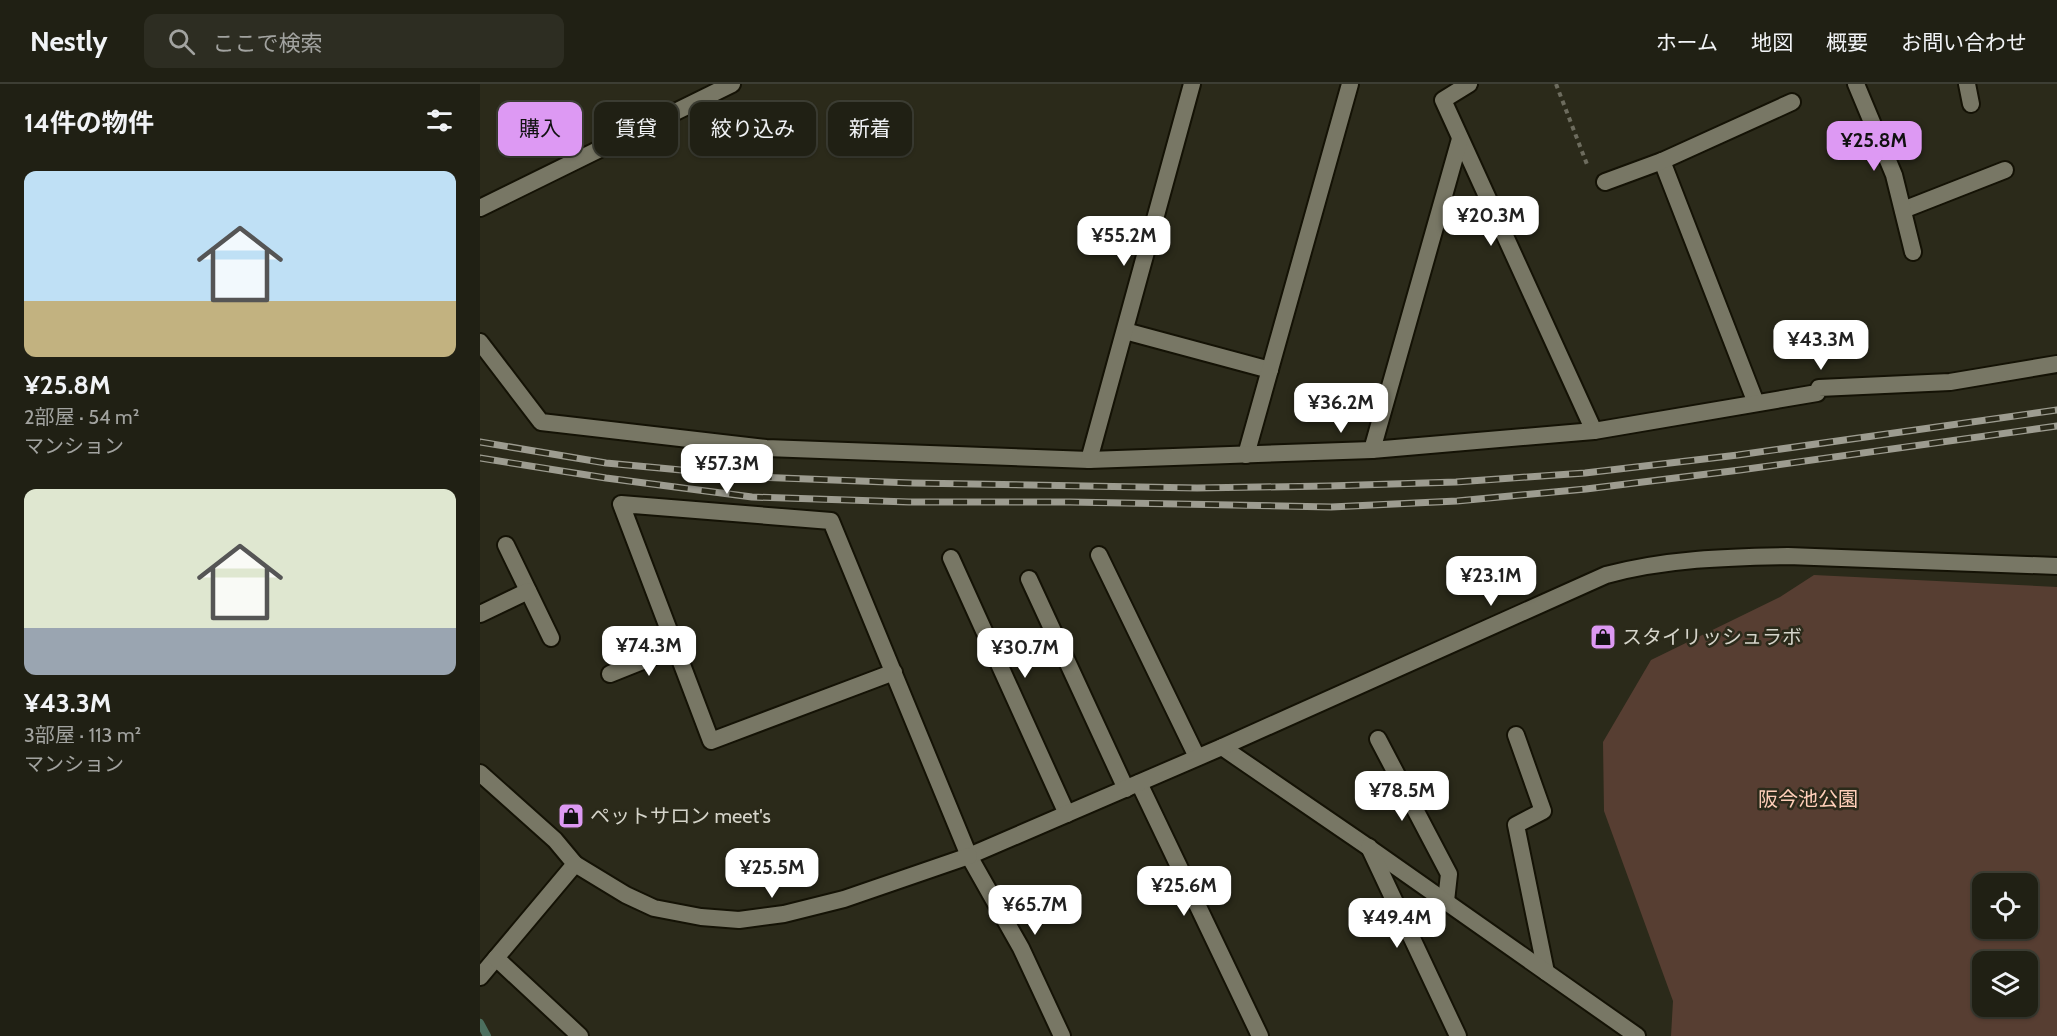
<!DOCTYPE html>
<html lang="ja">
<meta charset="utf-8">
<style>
body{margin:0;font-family:Cabin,"Noto Sans JP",sans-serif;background:#2d2d22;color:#f1f3f6;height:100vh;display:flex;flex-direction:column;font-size:22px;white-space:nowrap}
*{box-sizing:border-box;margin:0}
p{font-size:20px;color:#a2a3a0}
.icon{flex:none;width:33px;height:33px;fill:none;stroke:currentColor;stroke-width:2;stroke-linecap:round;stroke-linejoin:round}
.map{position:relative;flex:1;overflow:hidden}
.sheet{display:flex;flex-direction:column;background:#202014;width:480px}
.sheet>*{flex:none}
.banner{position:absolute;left:18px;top:18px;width:570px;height:54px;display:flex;gap:12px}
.controls{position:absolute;left:1492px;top:789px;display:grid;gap:12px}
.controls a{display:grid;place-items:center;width:66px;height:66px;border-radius:12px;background:#202014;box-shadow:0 2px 4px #0004,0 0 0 2px #3d3e34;font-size:30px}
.price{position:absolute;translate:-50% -51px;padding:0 14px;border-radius:12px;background:#fff;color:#222;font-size:20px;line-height:39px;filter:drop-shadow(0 2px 3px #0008)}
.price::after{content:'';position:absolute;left:50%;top:36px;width:18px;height:14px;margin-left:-9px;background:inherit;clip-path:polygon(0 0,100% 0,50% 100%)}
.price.on{background:#dd99f3;color:#111}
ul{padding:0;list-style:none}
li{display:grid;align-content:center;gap:12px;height:318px;padding:0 24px}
li span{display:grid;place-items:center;height:186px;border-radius:12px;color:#555}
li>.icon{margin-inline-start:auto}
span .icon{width:108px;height:108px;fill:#fffc;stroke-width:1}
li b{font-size:26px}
h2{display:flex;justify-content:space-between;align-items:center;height:72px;padding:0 24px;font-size:26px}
.chip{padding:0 21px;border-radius:12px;background:#202014;box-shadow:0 2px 4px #0004,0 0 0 2px #3d3e34;font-size:21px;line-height:54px}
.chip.on{background:#dd99f3;color:#111}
header{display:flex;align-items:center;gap:36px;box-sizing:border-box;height:84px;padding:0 30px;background:#202014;border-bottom:2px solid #3d3e34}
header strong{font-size:28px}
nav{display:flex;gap:33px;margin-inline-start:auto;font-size:21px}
.search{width:420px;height:54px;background:#2d2d22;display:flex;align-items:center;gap:15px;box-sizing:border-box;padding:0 21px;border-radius:12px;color:#a2a3a0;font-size:22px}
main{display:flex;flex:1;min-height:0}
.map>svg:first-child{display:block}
.green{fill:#573e32;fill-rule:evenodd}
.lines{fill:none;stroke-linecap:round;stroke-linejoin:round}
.stream{stroke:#4c6f5e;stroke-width:8}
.service-casing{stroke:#141205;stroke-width:20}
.minor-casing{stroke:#141205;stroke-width:20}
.tertiary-casing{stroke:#141205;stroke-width:20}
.path{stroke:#6d6c5e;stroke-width:4;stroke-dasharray:4.5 4.5;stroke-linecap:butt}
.service{stroke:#787765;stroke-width:16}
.minor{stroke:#787765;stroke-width:16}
.tertiary{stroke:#787765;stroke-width:16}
.rail-casing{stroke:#9d9c90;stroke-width:7}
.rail{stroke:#2b2a1a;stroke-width:4.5;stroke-dasharray:14;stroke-linecap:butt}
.labels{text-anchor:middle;stroke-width:5;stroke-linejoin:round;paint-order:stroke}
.poi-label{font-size:20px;fill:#d5d4ca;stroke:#2b2a1a;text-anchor:start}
.park-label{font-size:20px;fill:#ffcfb9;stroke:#2b2a1a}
</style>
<header>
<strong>Nestly</strong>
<div class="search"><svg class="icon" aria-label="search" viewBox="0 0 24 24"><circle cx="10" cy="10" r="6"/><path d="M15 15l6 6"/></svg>ここで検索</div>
<nav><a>ホーム</a><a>地図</a><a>概要</a><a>お問い合わせ</a></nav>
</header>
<main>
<section class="sheet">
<h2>14件の物件<svg class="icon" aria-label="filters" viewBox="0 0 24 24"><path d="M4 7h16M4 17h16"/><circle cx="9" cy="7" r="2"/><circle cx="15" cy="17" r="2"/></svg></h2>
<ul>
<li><span style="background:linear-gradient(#bfe0f5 70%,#c2b280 0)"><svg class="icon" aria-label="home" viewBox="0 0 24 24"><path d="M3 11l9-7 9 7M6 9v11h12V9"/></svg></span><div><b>¥25.8M</b><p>2部屋 · 54 m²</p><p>マンション</p></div></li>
<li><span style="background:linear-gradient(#dfe7d0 75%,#9aa5b1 0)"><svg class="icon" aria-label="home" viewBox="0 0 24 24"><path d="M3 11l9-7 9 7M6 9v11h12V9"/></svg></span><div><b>¥43.3M</b><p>3部屋 · 113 m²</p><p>マンション</p></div></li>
</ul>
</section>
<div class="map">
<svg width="1577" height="952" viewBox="0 0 1577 952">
<rect width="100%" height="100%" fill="#2b2a1a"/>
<!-- green -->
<path class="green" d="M1334 491 1577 503V952H1191L1193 917 1124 727 1123 658 1171 576 1300 513ZM1503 800H1548V844H1503ZM1503 878H1548V922H1503Z"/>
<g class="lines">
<!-- stream -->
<polyline class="stream" points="0,939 7,952"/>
<!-- service casing -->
<g class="service-casing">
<g id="service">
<polyline points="1487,0 1491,20"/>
<polyline points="1423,126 1525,86"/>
<polyline points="645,247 790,286"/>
<polyline points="766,371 870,0"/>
</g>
</g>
<!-- minor casing -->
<g class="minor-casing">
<g id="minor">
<polyline points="989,0 963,16 1114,347"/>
<polyline points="1376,0 1414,91 1433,168"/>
<polyline points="1182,77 1276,319"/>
<polyline points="1125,98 1182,77 1312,18"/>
<polyline points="0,124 252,0"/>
<polyline points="0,258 61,338 286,364 609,376 892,366 1114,347 1337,309 1339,304 1470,298 1577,280"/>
<polyline points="892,366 980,55"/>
<polyline points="609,376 712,0"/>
<polyline points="26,461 71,554"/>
<polyline points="619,471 717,673"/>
<polyline points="471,474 587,730"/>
<polyline points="549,495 646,705"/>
<polyline points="0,530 48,507"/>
<polyline points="414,588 231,657 141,420 351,437 489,772 541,864 582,952"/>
<polyline points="130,590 195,564"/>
<polyline points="1036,651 1063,727 1036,741 1066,888"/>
<polyline points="898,655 969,790 966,817"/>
<polyline points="742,663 888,763 1157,952"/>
<polyline points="0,689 75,756 95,780 0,893"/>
<polyline points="659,699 780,952"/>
<polyline points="889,763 978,952"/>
<path d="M489 772 742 663 1126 491C1185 475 1247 473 1308 472L1577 482"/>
<polyline points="16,874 100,952"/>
</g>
</g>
<!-- tertiary casing -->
<g class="tertiary-casing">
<polyline id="tertiary" points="95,780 146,811 174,824 221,833 259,836 304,830 364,815 489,772"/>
</g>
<!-- path -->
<polyline class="path" points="1076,0 1108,83"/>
<!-- service -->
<use href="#service" class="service"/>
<!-- minor -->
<use href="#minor" class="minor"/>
<!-- tertiary -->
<use href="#tertiary" class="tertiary"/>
<!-- rail casing -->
<g class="rail-casing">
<g id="rail">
<polyline points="0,358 126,379 276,393 432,399 717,404 848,402 976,398 1105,389 1258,371 1577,326"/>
<polyline points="0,374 126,394 272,413 429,418 590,418 851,423 977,417 1106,405 1260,386 1577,342"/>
</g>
</g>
<!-- rail -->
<use href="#rail" class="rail"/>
</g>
<!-- icons -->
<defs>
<g id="shop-square" transform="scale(1.35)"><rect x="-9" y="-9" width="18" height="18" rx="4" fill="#dd99f3" stroke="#2b2a1a"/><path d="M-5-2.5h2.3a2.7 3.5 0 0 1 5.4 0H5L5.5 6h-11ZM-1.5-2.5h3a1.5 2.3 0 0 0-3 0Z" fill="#111"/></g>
</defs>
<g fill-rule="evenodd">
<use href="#shop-square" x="1123" y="553"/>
<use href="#shop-square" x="91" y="732"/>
</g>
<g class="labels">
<!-- poi labels -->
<g class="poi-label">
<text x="1142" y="560">スタイリッシュラボ</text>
<text x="110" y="739">ペットサロン meet's</text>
</g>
<!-- park labels -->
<g class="park-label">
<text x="1328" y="722">阪今池公園</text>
</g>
</g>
</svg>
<div class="controls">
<a><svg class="icon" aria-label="locate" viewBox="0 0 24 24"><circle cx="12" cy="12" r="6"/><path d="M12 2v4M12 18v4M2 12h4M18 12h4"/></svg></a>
<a><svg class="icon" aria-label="layers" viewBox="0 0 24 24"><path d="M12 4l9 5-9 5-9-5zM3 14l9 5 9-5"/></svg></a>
</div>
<b class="price on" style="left:1394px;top:88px">¥25.8M</b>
<b class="price" style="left:1011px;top:163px">¥20.3M</b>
<b class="price" style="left:644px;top:183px">¥55.2M</b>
<b class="price" style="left:1341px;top:287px">¥43.3M</b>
<b class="price" style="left:861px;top:350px">¥36.2M</b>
<b class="price" style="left:247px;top:411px">¥57.3M</b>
<b class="price" style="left:1011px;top:523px">¥23.1M</b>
<b class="price" style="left:169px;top:593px">¥74.3M</b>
<b class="price" style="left:545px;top:595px">¥30.7M</b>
<b class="price" style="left:922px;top:738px">¥78.5M</b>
<b class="price" style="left:292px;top:815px">¥25.5M</b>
<b class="price" style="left:704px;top:833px">¥25.6M</b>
<b class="price" style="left:555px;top:852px">¥65.7M</b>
<b class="price" style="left:917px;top:865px">¥49.4M</b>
<div class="banner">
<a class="chip on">購入</a>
<a class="chip">賃貸</a>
<a class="chip">絞り込み</a>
<a class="chip">新着</a>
</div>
</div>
</main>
